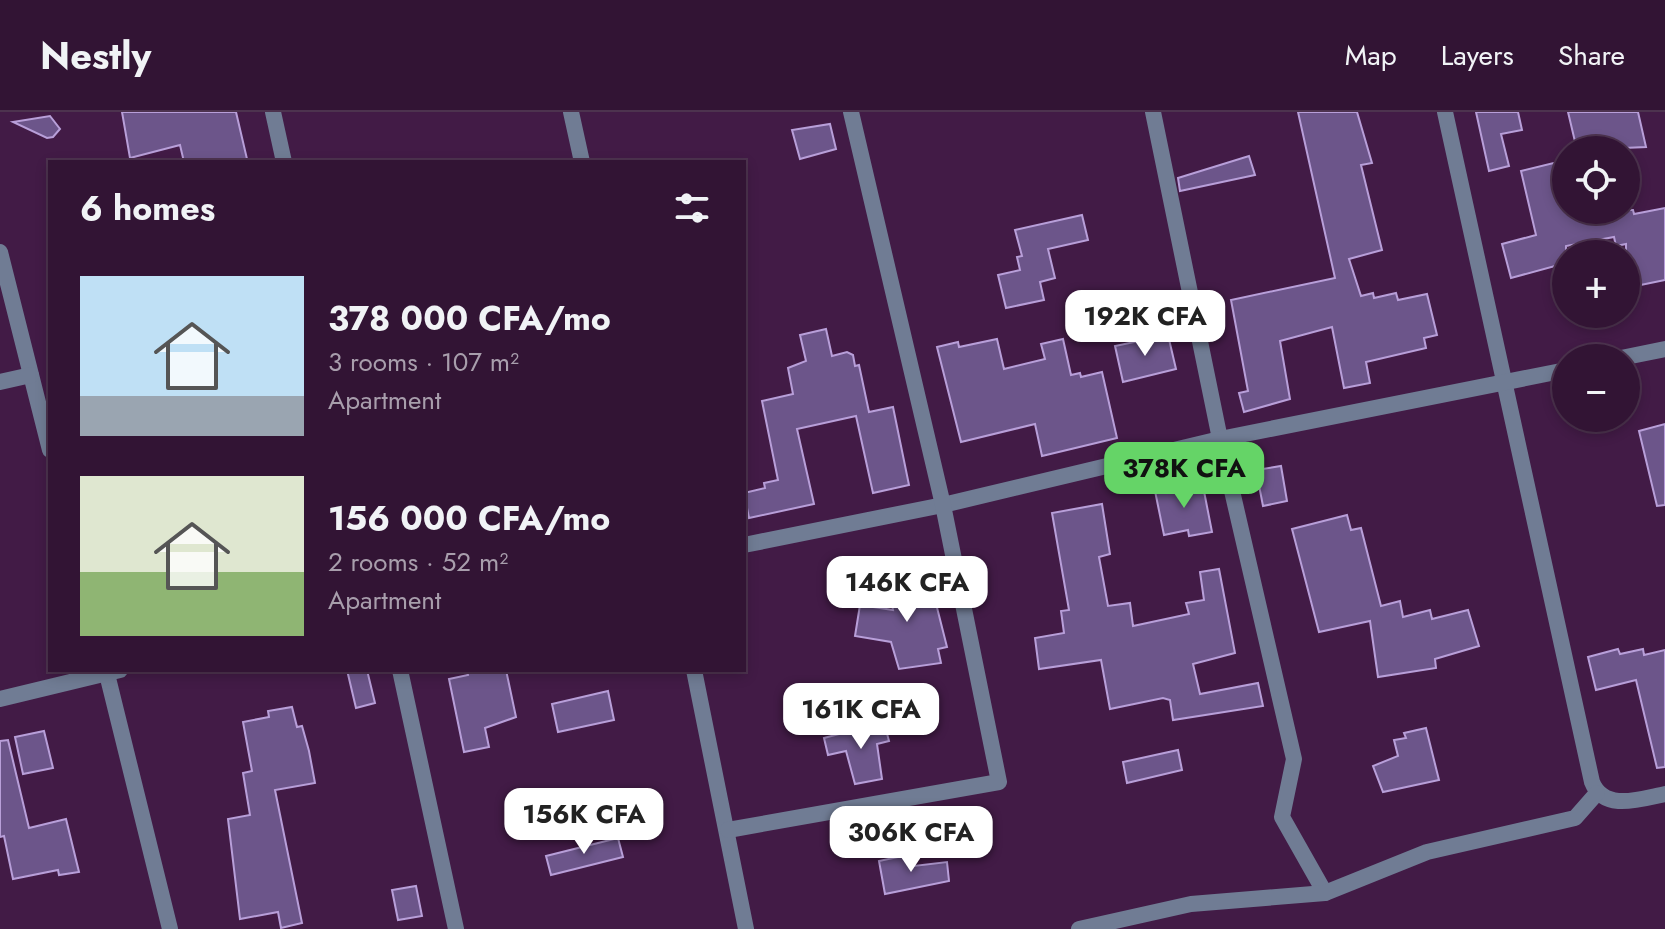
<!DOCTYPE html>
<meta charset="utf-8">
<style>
body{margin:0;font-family:Jost,sans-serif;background:#3d2140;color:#f1f3f6;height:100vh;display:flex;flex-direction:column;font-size:30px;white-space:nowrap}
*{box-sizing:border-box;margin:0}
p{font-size:26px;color:#a89eac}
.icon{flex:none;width:44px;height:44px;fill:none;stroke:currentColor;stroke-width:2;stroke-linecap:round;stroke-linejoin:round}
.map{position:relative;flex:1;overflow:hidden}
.details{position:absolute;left:48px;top:48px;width:698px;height:512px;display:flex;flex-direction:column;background:#321434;border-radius:0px;box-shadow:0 4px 12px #0003,0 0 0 2px #4d334f}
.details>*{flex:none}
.buttons{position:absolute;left:1552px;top:24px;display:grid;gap:16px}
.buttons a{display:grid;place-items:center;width:88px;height:88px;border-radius:50%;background:#321434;box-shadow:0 4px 12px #0003,0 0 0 2px #4d334f;font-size:40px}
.price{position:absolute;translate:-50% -68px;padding:0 18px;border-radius:16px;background:#fff;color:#222;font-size:26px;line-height:52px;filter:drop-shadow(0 2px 4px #0008)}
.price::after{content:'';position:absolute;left:50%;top:48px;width:24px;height:18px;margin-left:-12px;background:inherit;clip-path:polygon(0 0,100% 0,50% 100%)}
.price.selected{background:#65d467;color:#111}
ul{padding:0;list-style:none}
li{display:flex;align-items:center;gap:24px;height:200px;padding:0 32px}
li span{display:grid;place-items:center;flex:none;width:224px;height:160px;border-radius:0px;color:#555}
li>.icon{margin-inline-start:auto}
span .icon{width:96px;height:96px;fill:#fffc;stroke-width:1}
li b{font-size:34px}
h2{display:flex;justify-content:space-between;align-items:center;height:96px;padding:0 32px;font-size:34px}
header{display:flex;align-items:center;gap:48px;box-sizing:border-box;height:112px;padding:0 40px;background:#321434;border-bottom:2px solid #4d334f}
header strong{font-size:38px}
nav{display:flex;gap:44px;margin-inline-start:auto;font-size:28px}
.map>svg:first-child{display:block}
.building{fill:#6c558a;stroke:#b89fd9;stroke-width:2}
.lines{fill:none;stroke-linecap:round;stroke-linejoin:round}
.street{stroke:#707c94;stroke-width:16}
</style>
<header>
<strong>Nestly</strong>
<nav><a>Map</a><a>Layers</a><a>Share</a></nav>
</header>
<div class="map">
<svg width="1665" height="817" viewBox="0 0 1665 817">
<rect width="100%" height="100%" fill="#421b46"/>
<!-- building -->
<g class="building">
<polygon points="122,0 236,0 247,47 184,50 180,33 130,46"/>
<polygon points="1298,0 1357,0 1372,51 1361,53 1382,138 1349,147 1361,184 1373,181 1374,186 1396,181 1398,188 1427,182 1437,223 1424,226 1426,236 1366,250 1370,271 1344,276 1332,215 1280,229 1290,287 1244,300 1239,281 1248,279 1231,188 1335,166"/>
<polygon points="1476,0 1518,0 1522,18 1501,22 1509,54 1489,59"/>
<polygon points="1568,0 1638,0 1646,35 1577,38"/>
<polygon points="50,4 60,17 53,25 47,26 13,10"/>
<polygon points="830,12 836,37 800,47 792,18"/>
<polygon points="1249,44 1255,63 1180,79 1178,66"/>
<polygon points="1566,48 1566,98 1633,98 1634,102 1665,96 1665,168 1626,176 1626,132 1616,134 1614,125 1566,134 1566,151 1511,166 1502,132 1536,123 1521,59"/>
<polygon points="1082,103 1088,128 1048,137 1055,166 1040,170 1044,188 1006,196 998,163 1020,158 1017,145 1022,144 1015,118"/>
<polygon points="826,217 832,244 847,240 853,243 855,254 859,253 869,300 893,295 909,373 873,381 856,304 797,317 814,392 749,406 744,381 765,376 764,371 778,368 762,289 793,282 788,256 806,249 800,223"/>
<polygon points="1168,223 1176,257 1123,270 1115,234"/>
<polygon points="997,227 1004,257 1045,247 1041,232 1063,227 1071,263 1080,261 1081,265 1102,260 1117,326 1042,344 1035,312 961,330 937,235 958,230 959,235"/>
<polygon points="1665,312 1665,393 1657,394 1639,319"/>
<polygon points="1281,354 1287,389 1263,394 1256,358"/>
<polygon points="1202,369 1212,420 1189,424 1188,418 1164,423 1155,379"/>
<polygon points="1102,392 1110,442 1099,445 1108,494 1130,491 1133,514 1189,502 1186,491 1204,488 1200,460 1219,457 1235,541 1193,552 1200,582 1258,571 1263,594 1173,608 1170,588 1163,586 1110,597 1101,548 1039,557 1035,526 1064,521 1061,499 1069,498 1052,401"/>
<polygon points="1347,403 1351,418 1361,416 1381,494 1400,489 1403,505 1430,498 1432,507 1468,498 1479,534 1435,547 1436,556 1378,565 1370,509 1319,520 1292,417"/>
<polygon points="928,460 947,535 938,537 941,551 899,557 891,530 855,524 860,493 893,498 889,475"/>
<polygon points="1618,537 1620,542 1643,537 1644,543 1665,538 1665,655 1657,656 1636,568 1596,578 1588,545"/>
<polygon points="347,558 367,558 375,591 356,596"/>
<polygon points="467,558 506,558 516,605 485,616 489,635 464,640 449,567 468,563"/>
<polygon points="608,579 614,608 558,620 552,592"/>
<polygon points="292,595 297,615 302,614 309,639 315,671 275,678 302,811 281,816 278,800 240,807 228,707 250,703 243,661 252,659 243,610 269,605 268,599"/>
<polygon points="884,610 889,629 877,632 882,667 855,672 846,639 828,643 824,626"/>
<polygon points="1426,616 1439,668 1383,680 1373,654 1398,644 1394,628 1406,626 1404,621"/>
<polygon points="44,619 53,656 23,662 15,625"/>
<polygon points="8,628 29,716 66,707 79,760 59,763 58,758 13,767 4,724 0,725 0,629"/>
<polygon points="1178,638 1182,658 1127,671 1123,650"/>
<polygon points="618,726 623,745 551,763 546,744"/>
<polygon points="912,742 914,754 947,750 949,769 885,782 879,749"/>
<polygon points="416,774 422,804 398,808 392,778"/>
</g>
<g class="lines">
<!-- street -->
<g class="street">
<polyline points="273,0 284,50"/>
<polyline points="571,0 582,50"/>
<polyline points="1153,0 1220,327 1294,647 1282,705 1325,781"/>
<path d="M1445 0 1592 670C1604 700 1640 687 1665 682"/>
<polyline points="0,140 50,338"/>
<polyline points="1621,246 1665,237"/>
<polyline points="0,270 31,263"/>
<polyline points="744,433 943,393 1220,327 1566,258"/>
<polyline points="106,558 170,817"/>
<polyline points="400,558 456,817"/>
<polyline points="694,558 746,817"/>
<polyline points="0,587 120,558"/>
<polyline points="728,718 999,670 943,393 851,0"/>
<polyline points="1079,817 1191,792 1325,781 1427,740 1575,706 1597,681"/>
</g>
</g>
</svg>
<div class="buttons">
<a><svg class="icon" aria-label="locate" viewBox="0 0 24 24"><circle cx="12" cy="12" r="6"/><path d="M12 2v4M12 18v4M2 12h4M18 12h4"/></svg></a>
<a>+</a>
<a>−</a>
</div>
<b class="price" style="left:1145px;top:246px">192K CFA</b>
<b class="price selected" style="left:1184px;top:398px">378K CFA</b>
<b class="price" style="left:907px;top:512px">146K CFA</b>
<b class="price" style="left:861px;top:639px">161K CFA</b>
<b class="price" style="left:584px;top:744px">156K CFA</b>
<b class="price" style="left:911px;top:762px">306K CFA</b>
<section class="details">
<h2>6 homes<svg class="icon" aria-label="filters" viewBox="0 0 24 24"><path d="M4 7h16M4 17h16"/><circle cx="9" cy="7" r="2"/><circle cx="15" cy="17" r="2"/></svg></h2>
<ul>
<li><span style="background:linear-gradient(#bfe0f5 75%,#9aa5b1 0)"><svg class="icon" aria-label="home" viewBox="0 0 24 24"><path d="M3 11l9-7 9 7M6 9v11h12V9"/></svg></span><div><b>378 000 CFA/mo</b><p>3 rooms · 107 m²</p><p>Apartment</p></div></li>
<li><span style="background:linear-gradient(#dfe7d0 60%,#8fb573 0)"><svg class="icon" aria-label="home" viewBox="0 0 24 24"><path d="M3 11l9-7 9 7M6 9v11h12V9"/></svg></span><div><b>156 000 CFA/mo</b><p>2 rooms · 52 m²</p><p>Apartment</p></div></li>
</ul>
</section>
</div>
